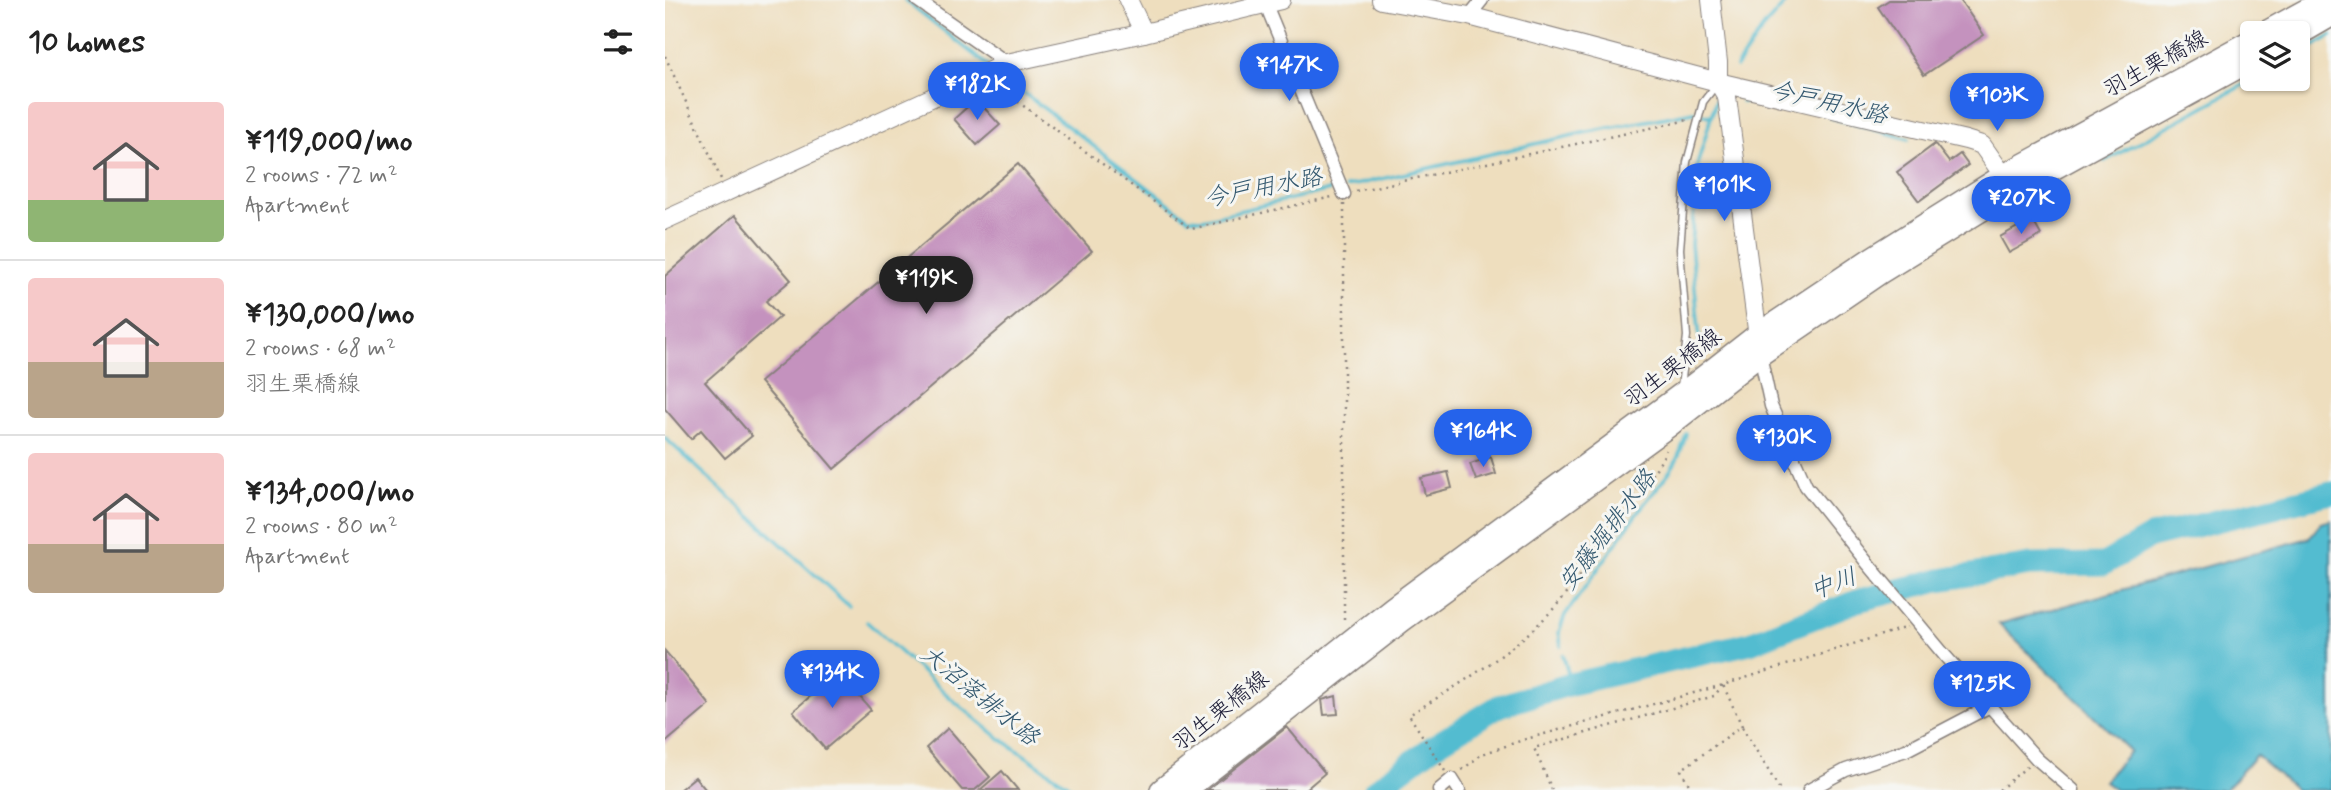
<!DOCTYPE html>
<meta charset="utf-8">
<style>
body{margin:0;font-family:Mynerve,"Klee One",sans-serif;background:#f6f6f6;color:#222;height:100vh;display:flex;flex-direction:column;font-size:26px;white-space:nowrap}
*{box-sizing:border-box;margin:0}
p{font-size:23px;color:#767676}
.icon{flex:none;width:38px;height:38px;fill:none;stroke:currentColor;stroke-width:2;stroke-linecap:round;stroke-linejoin:round}
.map{position:relative;flex:1;overflow:hidden}
.panel{display:flex;flex-direction:column;background:#fff;width:665px}
.panel>*{flex:none}
.tools{position:absolute;left:1575px;top:21px;display:grid;gap:14px}
.tools a{display:grid;place-items:center;width:70px;height:70px;border-radius:7px;background:#fff;box-shadow:0 2px 5px #0004;font-size:35px}
.price{position:absolute;translate:-50% -60px;padding:0 16px;border-radius:24px;background:#2563eb;color:#fff;font-size:23px;line-height:46px;filter:drop-shadow(0 2px 4px #0008)}
.price::after{content:'';position:absolute;left:50%;top:42px;width:21px;height:16px;margin-left:-10px;background:inherit;clip-path:polygon(0 0,100% 0,50% 100%)}
.price.on{background:#222;color:#fff}
ul{padding:0;list-style:none}
li{display:flex;align-items:center;gap:21px;height:175px;padding:0 28px}
li+li{border-top:2px solid #e0e0e0}
li span{display:grid;place-items:center;flex:none;width:196px;height:140px;border-radius:7px;color:#555}
li>.icon{margin-inline-start:auto}
span .icon{width:84px;height:84px;fill:#fffc;stroke-width:1}
li b{font-size:30px}
h2{display:flex;justify-content:space-between;align-items:center;height:84px;padding:0 28px;font-size:30px}
main{display:flex;flex:1;min-height:0}
.map>svg:first-child{display:block}
.water{fill:#53bcd0;stroke:#3a6f86;stroke-width:2}
.lines{fill:none;stroke-linecap:round;stroke-linejoin:round}
.stream{stroke:#53bcd0;stroke-width:3.5}
.river{stroke:#53bcd0;stroke-width:23}
.building{fill:#c492be}
.lane-casing{stroke:#88807c;stroke-width:9}
.street-casing{stroke:#88807c;stroke-width:15}
.secondary-casing{stroke:#88807c;stroke-width:20}
.primary-casing{stroke:#88807c;stroke-width:24}
.path{stroke:#88807c;stroke-width:2.5;stroke-dasharray:2 5;stroke-linecap:butt}
.lane{stroke:#fff;stroke-width:6}
.street{stroke:#fff;stroke-width:12}
.secondary{stroke:#fff;stroke-width:18}
.primary{stroke:#fff;stroke-width:21}
.labels{text-anchor:middle;stroke-width:6;stroke-linejoin:round;paint-order:stroke}
.street-label{font-size:23px;fill:#22223b;stroke:#f6f6f2}
.water-label{font-size:24px;font-style:italic;fill:#33586f;stroke:#f6f6f2}
</style>
<main>
<section class="panel">
<h2>10 homes<svg class="icon" aria-label="filters" viewBox="0 0 24 24"><path d="M4 7h16M4 17h16"/><circle cx="9" cy="7" r="2"/><circle cx="15" cy="17" r="2"/></svg></h2>
<ul>
<li><span style="background:linear-gradient(#f6c9c9 70%,#8fb573 0)"><svg class="icon" aria-label="home" viewBox="0 0 24 24"><path d="M3 11l9-7 9 7M6 9v11h12V9"/></svg></span><div><b>¥119,000/mo</b><p>2 rooms · 72 m²</p><p>Apartment</p></div></li>
<li><span style="background:linear-gradient(#f6c9c9 60%,#b9a48a 0)"><svg class="icon" aria-label="home" viewBox="0 0 24 24"><path d="M3 11l9-7 9 7M6 9v11h12V9"/></svg></span><div><b>¥130,000/mo</b><p>2 rooms · 68 m²</p><p>羽生栗橋線</p></div></li>
<li><span style="background:linear-gradient(#f6c9c9 65%,#b9a48a 0)"><svg class="icon" aria-label="home" viewBox="0 0 24 24"><path d="M3 11l9-7 9 7M6 9v11h12V9"/></svg></span><div><b>¥134,000/mo</b><p>2 rooms · 80 m²</p><p>Apartment</p></div></li>
</ul>
</section>
<div class="map">
<svg width="1666" height="790" viewBox="0 0 1666 790">
<rect width="100%" height="100%" fill="#f6f6f2"/>
<filter id="ink" filterUnits="userSpaceOnUse"><feTurbulence type="fractalNoise" baseFrequency=".0143" numOctaves="2"/><feDisplacementMap in="SourceGraphic" scale="14" xChannelSelector="R" yChannelSelector="G"/><feConvolveMatrix kernelMatrix="1 2 1 2 8 2 1 2 1" color-interpolation-filters="sRGB"/></filter>
<filter id="wash" filterUnits="userSpaceOnUse"><feTurbulence type="fractalNoise" baseFrequency=".00686" numOctaves="4" result="noise"/><feDisplacementMap in="SourceGraphic" scale="28" xChannelSelector="R" yChannelSelector="G"/><feGaussianBlur stdDeviation="1.57" result="paint"/><feColorMatrix in="noise" values="0 0 0 0 0 0 0 0 0 0 0 0 0 0 0 0 0 1.4 0 .05"/><feComposite in="paint" operator="in"/></filter>
<g filter="url(#wash)">
<rect width="100%" height="100%" fill="#eedebe"/>
<!-- water -->
<polygon class="water" points="1666,520 1666,790 1631,790 1591,755 1560,790 1451,790 1439,781 1465,751 1334,624 1644,538 1656,523"/>
<g class="lines">
<!-- stream -->
<g class="stream">
<polyline points="240,0 322,65"/>
<polyline points="1633,55 1666,36"/>
<polyline points="1071,67 1099,27 1123,0"/>
<polyline points="334,74 523,218 538,219 674,188"/>
<polyline points="1077,102 1099,102"/>
<polyline points="1165,117 1244,139"/>
<polyline points="1440,161 1589,79"/>
<polyline points="681,187 918,133 1028,112 1045,116"/>
<polyline points="1036,353 1026,244 1033,162 1051,100"/>
<polyline points="0,438 184,606"/>
<polyline points="202,622 289,701 333,737 410,790"/>
<path d="M896 646 894 632 900 615C925 581 949 546 973 512 994 483 1012 471 1021 434"/>
<polyline points="898,655 906,684"/>
</g>
<!-- river -->
<polyline class="river" points="710,790 767,747 834,706 906,684 1085,643 1192,601 1269,581 1365,565 1439,564 1485,537 1666,493"/>
</g>
<g id="blocks">
<!-- building -->
<g class="building">
<polygon points="1224,0 1295,0 1319,35 1259,75 1213,7"/>
<polygon points="311,99 335,125 312,145 289,119"/>
<polygon points="1270,144 1284,162 1295,154 1303,165 1254,201 1232,172"/>
<polygon points="353,164 427,251 169,469 95,382"/>
<polygon points="70,215 126,280 101,301 115,317 40,382 87,436 60,458 36,430 26,439 0,409 0,276"/>
<polygon points="1367,219 1376,235 1344,253 1335,237"/>
<polygon points="826,457 831,474 811,480 805,464"/>
<polygon points="783,472 787,488 760,495 756,478"/>
<polygon points="0,651 45,705 0,743"/>
<polygon points="174,672 206,710 160,749 128,711"/>
<polygon points="671,696 673,714 659,715 657,700"/>
<polygon points="622,727 660,773 640,790 542,790"/>
<polygon points="283,728 325,777 310,790 297,790 261,748"/>
<polygon points="337,771 353,790 315,790"/>
<polygon points="30,777 41,790 14,790"/>
</g>
</g>
</g>
<g filter="url(#ink)">
<use href="#blocks" fill-opacity="0" stroke="#88807c" stroke-width="2"/>
<g class="lines">
<!-- lane casing -->
<g class="lane-casing">
<polyline id="lane" points="1016,387 1022,336 1015,249 1022,162 1038,102 1052,84"/>
</g>
<!-- street casing -->
<g class="street-casing">
<g id="street">
<polyline points="252,0 342,63"/>
<polyline points="599,0 679,194"/>
<polyline points="804,16 817,0"/>
<polyline points="1095,355 1106,406 1141,486 1204,565 1281,657 1372,759 1408,790"/>
<polyline points="774,790 787,779 794,790"/>
<polyline points="1144,790 1181,770 1241,750 1325,706"/>
</g>
</g>
<!-- secondary casing -->
<g class="secondary-casing">
<g id="secondary">
<polyline points="463,0 479,33"/>
<polyline points="716,0 804,16 1053,82 1301,140 1317,145 1345,185"/>
<polyline points="1046,0 1053,62 1053,82 1062,97 1094,345"/>
<polyline points="0,220 342,63 479,33 616,0"/>
</g>
</g>
<!-- primary casing -->
<g class="primary-casing">
<g id="primary">
<polyline points="1599,33 1659,0"/>
<polyline points="1633,35 1666,16"/>
<polyline points="496,790 727,608 1015,395 1093,334 1205,259 1339,175 1587,40"/>
<polyline points="521,790 737,621 1004,426 1095,355 1215,273 1348,191 1587,60"/>
</g>
</g>
<!-- path -->
<g class="path">
<polyline points="0,56 56,179"/>
<polyline points="330,85 526,229 667,197"/>
<polyline points="691,191 1023,120"/>
<polyline points="679,204 679,624"/>
<polyline points="1077,727 1115,790"/>
<polyline points="797,770 817,754 861,739 1058,685 1242,627"/>
<path d="M780 771 744 715C800 681 860 646 901 594 922 568 935 536 956 509 971 489 992 474 1001 450"/>
<polyline points="887,790 869,748 1049,696 1058,685"/>
<polyline points="1027,790 1016,770 1077,726 1058,685"/>
<polyline points="1334,790 1364,765"/>
</g>
<!-- lane -->
<use href="#lane" class="lane"/>
<!-- street -->
<use href="#street" class="street"/>
<!-- secondary -->
<use href="#secondary" class="secondary"/>
<!-- primary -->
<use href="#primary" class="primary"/>
</g>
</g>
<g class="labels">
<!-- street labels -->
<g class="street-label">
<text transform="translate(1490 63) rotate(-29)" y="8">羽生栗橋線</text>
<text transform="translate(1007 367) rotate(-37)" y="8">羽生栗橋線</text>
<text transform="translate(555 710) rotate(-38)" y="8">羽生栗橋線</text>
</g>
<!-- water labels -->
<g class="water-label">
<text transform="translate(1164 102) rotate(13)" y="8">今戸用水路</text>
<text transform="translate(598 187) rotate(-11)" y="8">今戸用水路</text>
<text transform="translate(942 530) rotate(-53)" y="8">安藤堀排水路</text>
<text transform="translate(1168 583) rotate(-20)" y="8">中川</text>
<text transform="translate(315 695) rotate(39)" y="8">大沼落排水路</text>
</g>
</g>
</svg>
<div class="tools">
<a><svg class="icon" aria-label="layers" viewBox="0 0 24 24"><path d="M12 4l9 5-9 5-9-5zM3 14l9 5 9-5"/></svg></a>
</div>
<b class="price" style="left:624px;top:103px">¥147K</b>
<b class="price" style="left:312px;top:122px">¥182K</b>
<b class="price" style="left:1332px;top:133px">¥103K</b>
<b class="price" style="left:1059px;top:223px">¥101K</b>
<b class="price" style="left:1356px;top:236px">¥207K</b>
<b class="price on" style="left:261px;top:316px">¥119K</b>
<b class="price" style="left:818px;top:469px">¥164K</b>
<b class="price" style="left:1119px;top:475px">¥130K</b>
<b class="price" style="left:167px;top:710px">¥134K</b>
<b class="price" style="left:1317px;top:721px">¥125K</b>
</div>
</main>
